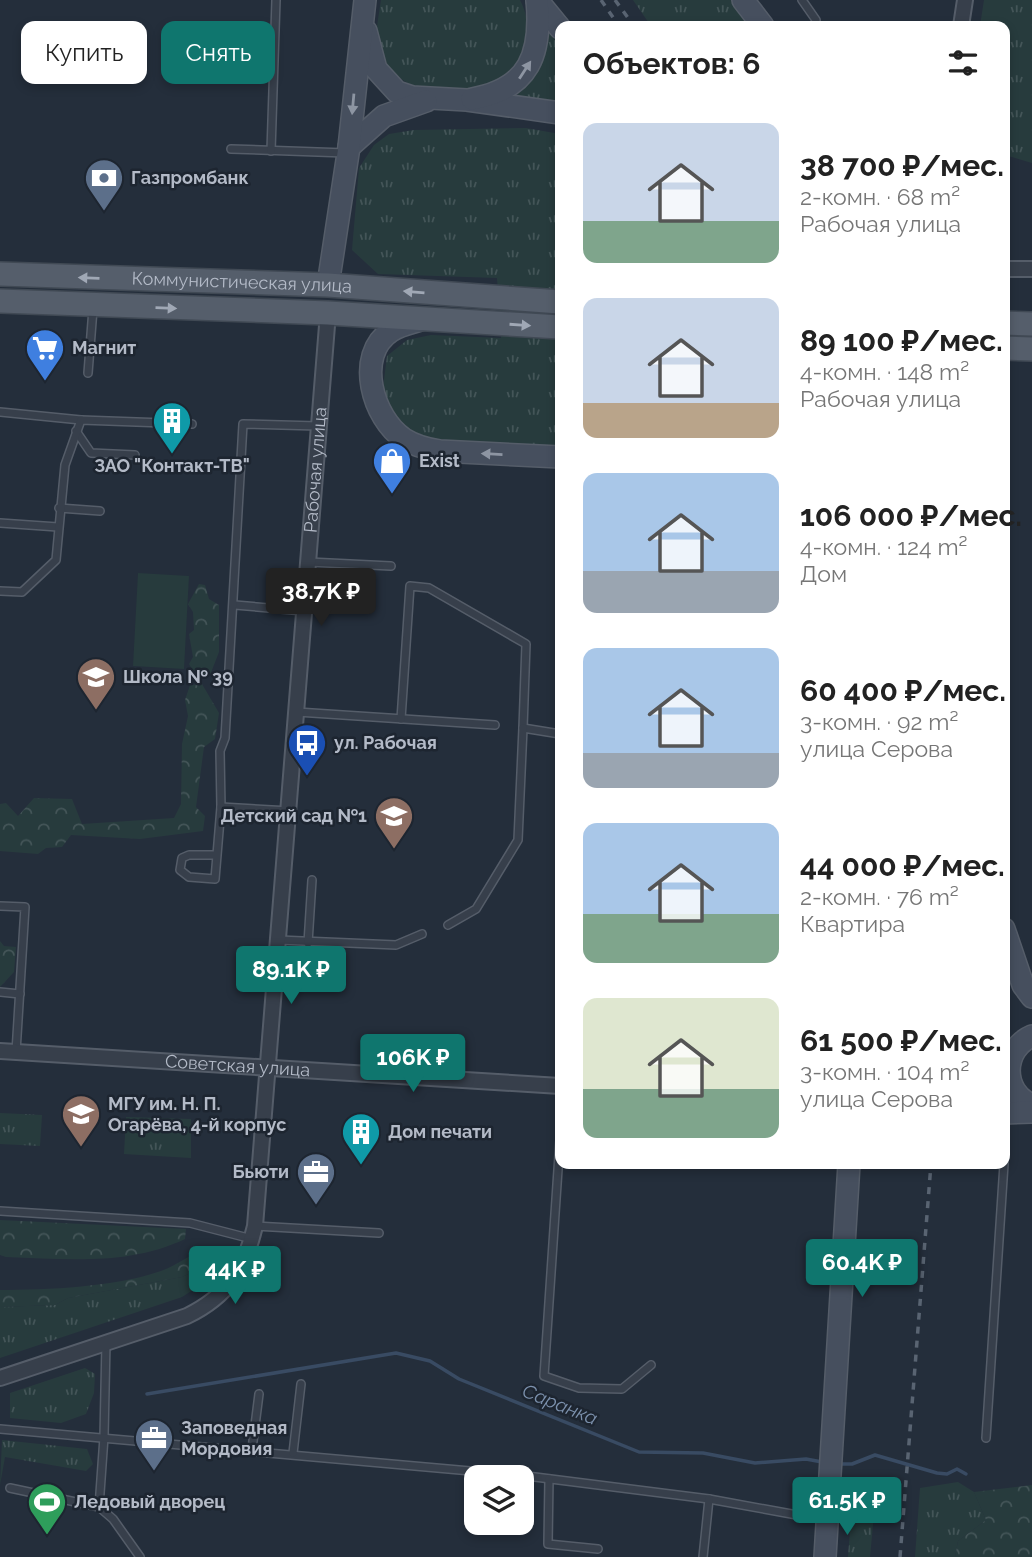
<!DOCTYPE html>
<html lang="ru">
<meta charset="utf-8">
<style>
body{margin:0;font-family:Raleway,sans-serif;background:#f6f6f6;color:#222;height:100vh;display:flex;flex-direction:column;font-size:26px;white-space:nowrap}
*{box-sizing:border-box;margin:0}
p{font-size:23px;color:#767676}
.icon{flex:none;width:38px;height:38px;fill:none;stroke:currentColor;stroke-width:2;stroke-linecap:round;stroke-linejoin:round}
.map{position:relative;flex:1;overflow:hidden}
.side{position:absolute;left:555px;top:21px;width:455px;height:1148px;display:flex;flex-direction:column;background:#fff;border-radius:14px;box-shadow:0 4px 10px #0003}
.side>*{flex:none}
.top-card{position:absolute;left:21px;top:21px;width:429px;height:63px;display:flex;gap:14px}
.fabs{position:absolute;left:464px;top:1465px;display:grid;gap:14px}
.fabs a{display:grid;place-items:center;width:70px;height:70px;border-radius:14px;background:#fff;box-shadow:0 4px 10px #0003;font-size:35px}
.price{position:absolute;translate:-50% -60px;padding:0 16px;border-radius:7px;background:#0f766e;color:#fff;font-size:23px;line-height:46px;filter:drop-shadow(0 2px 4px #0008)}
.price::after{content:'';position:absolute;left:50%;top:42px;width:21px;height:16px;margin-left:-10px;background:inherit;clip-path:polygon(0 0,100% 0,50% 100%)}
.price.on{background:#222;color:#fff}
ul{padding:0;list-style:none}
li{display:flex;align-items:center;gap:21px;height:175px;padding:0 28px}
li span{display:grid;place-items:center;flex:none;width:196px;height:140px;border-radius:14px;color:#555}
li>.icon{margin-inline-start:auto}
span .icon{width:84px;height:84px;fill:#fffc;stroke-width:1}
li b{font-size:30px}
h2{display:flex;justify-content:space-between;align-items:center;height:84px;padding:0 28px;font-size:30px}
.pill{padding:0 24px;border-radius:14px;background:#fff;box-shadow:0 4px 10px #0003;font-size:24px;line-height:63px}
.pill.on{background:#0f766e;color:#fff}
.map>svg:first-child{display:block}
.grass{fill:url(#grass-tufts)}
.forest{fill:url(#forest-crowns)}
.green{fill:#273b3d}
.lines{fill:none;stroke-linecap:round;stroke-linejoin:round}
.stream{stroke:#394b63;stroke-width:3.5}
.lane-casing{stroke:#555d69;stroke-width:10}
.street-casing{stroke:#555d69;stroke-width:18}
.secondary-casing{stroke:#555d69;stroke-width:24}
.primary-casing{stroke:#404954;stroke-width:26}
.lane{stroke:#373f4b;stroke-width:7}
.street{stroke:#373f4b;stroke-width:14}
.secondary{stroke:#464f5e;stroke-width:21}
.primary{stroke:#555e6b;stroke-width:23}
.rail{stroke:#596472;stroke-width:3.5;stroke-dasharray:7 7;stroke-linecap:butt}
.oneway{fill:#8d95a2}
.oneway2{fill:#a0a8b5}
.labels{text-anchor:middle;stroke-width:5;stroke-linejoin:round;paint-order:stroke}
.poi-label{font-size:18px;font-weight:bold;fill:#b3bac7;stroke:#1d2530;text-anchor:start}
.street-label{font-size:18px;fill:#b3bac7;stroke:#1d2530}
.water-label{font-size:19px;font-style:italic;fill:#7c91ad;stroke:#1d2530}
</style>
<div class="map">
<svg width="1032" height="1557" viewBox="0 0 1032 1557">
<defs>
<pattern id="grass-tufts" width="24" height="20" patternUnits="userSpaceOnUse" patternTransform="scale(1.75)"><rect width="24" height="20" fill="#273b3d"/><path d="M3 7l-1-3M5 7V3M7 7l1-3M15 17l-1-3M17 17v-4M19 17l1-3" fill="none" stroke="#445558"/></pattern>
<pattern id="forest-crowns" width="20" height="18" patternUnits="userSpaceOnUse" patternTransform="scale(1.75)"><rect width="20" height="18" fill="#273b3d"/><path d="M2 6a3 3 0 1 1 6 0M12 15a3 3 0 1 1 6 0" fill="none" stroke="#445558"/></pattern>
</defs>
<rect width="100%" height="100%" fill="#242e3b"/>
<!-- grass -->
<g class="grass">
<path d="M381 0H520C565 90 405 130 379 48 374 33 379 16 381 0Z"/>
<polygon points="633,0 731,0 752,26 651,26"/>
<polygon points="984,0 1032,0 1032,163 1005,155 1004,26 980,26"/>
<path d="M548 28 560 46V103L514 98C537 78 545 58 548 28Z"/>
<polygon points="526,128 560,134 560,446 433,440 408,431 389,408 383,388 387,356 407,340 431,335 501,338 497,278 378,274 352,250 359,168 374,145 389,134 414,130"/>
<polygon points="0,1113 42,1115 40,1146 0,1144"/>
<polygon points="126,1117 191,1119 191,1158 124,1154"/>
<path d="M209 1247 225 1250C223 1272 199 1286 182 1297L0 1358V1307L55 1305 68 1298 182 1277 199 1269 210 1258Z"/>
<polygon points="85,1368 95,1374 94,1393 86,1414 61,1423 10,1418 10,1393"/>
<polygon points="2,1440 87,1449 93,1464 86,1471 5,1457 0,1485"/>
<polygon points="854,1479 877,1480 870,1557 848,1557"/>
<polygon points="958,1482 974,1492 986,1520 958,1541 955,1557 915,1557 920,1488"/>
</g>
<!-- forest -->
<g class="forest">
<polygon points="199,584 205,585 209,599 219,605 219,652 210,675 196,676 189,664 193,657 189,634 194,630 193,612 188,604"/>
<polygon points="202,684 219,713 215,739 204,747 196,807 205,816 203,831 140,839 71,835 62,847 46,848 38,854 0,851 0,804 6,803 18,816 34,798 72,799 82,824 174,818 181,804 182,744 188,716 185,700 190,685"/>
<polygon points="0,941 4,946 16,947 14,972 0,987"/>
<path d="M0 1220 186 1229 185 1239C128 1266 67 1259 6 1257L0 1255Z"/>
<path d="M209 1247 210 1258 199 1269 182 1277 68 1298 55 1305 0 1307V1290C48 1290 115 1287 161 1271 178 1265 192 1253 209 1247Z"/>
<polygon points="1032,1485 1032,1557 955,1557 958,1541 986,1520 974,1492"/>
</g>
<!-- green -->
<polygon class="green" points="138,573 189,576 184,669 133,666"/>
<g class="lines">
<!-- stream -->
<g class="stream">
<polyline points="147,1394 396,1353 430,1361 459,1379 639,1452 703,1453 755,1463 806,1459 822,1462"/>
<polyline points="837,1464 852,1464 875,1455 937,1473 947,1474 957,1469 966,1474"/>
</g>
<!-- lane casing -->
<g class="lane-casing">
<g id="lane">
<polyline points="802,0 816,20 815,26"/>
<polyline points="231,149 346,153"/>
<polyline points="271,151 276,0"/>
<polyline points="88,373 93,309"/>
<polyline points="0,412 81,420"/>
<polyline points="76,431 91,453 135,455"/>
<polyline points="59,508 100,511"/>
<polyline points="0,523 58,527"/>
<polyline points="309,562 391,566"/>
<polyline points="0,591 22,592 56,560 65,465 81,420 192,424"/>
<polyline points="235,605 304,611"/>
<polyline points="297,712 495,725"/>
<polyline points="401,719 410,586 429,588 526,644 523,728 560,734"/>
<polyline points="221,807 290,811"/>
<polyline points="216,855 189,855 182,858 180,870 189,877 215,879 221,807 220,751 225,738 243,424 318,426"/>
<polyline points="0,906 25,907 16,1052"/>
<polyline points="448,925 476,909 518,840 523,728"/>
<polyline points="279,940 396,945 422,934"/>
<polyline points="308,943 312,880"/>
<polyline points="0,992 20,994"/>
<polyline points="1004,1124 1004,1162"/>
<polyline points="560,1140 544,1376 579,1388 622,1389 651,1365"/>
<polyline points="0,1211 190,1223 252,1239"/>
<polyline points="255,1226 379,1233"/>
<polyline points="106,1342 104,1437 99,1507 113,1519 140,1557"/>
<polyline points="0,1429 527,1476 709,1499 797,1515 824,1514"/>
<polyline points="986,1438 1004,1164"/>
<polyline points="252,1449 259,1394"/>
<polyline points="293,1453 301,1384"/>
<polyline points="549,1479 548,1544 598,1549"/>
<polyline points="10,1488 99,1507"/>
<polyline points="703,1557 709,1499"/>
</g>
</g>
<!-- street casing -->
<g class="street-casing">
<g id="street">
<polyline points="961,26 965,0"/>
<polyline points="1004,269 1032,269"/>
<path id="s1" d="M0 1051 560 1086"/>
<path id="s2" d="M0 1378 187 1316C228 1296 245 1269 255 1226L328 313"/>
</g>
</g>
<!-- secondary casing -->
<g class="secondary-casing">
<g id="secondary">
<polyline points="537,0 560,28"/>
<polyline points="743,0 763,26"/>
<polyline points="366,31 376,69 397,92 412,97 467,100 560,113"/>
<path d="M472 99C530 89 542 53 537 0"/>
<polyline points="349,147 384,116 426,101"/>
<polyline points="328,285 349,147 365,0"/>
<path d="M421 320C411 323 400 325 391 331 354 355 373 419 404 439 415 446 427 449 440 451L560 457"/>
<polyline points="1004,929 1023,985 1032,997"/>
<path d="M1032 1036C1002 1049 1001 1092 1032 1105"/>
<polyline points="1004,1113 1032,1112"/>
<polyline points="825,1557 849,1164"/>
</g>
</g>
<!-- primary casing -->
<g class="primary-casing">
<g id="primary">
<path id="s3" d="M0 274 328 285 560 302"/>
<polyline points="0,301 328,313 560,327"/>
<polyline points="1004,323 1032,324"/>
<polyline points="1004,348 1032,349"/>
</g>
</g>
<!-- lane -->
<use href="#lane" class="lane"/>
<!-- street -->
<use href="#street" class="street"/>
<!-- secondary -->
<use href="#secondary" class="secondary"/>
<!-- primary -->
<use href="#primary" class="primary"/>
<!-- rail -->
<g class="rail">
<polyline points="601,0 619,26"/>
<polyline points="615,0 634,26"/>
<polyline points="900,1557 931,1164"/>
</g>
</g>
<!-- one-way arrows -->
<defs><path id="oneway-solid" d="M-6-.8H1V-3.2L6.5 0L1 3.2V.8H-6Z" transform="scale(1.75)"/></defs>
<g class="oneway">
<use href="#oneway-solid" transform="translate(525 70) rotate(-57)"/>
<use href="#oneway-solid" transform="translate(353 104) rotate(95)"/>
<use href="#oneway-solid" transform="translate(492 454) rotate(-177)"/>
</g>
<g class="oneway2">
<use href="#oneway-solid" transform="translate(89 278) rotate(-178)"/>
<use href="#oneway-solid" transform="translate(414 292) rotate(-175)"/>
<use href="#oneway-solid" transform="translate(166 308) rotate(2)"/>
<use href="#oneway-solid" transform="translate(520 325) rotate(4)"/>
</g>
<!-- icons -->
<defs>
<g id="bank-pin" transform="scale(2.0125)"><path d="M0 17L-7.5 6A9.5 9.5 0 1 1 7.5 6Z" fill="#5c6f8a" stroke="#1d2530"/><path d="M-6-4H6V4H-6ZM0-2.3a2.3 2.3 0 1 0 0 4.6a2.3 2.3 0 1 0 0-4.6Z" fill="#fff"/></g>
<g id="supermarket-pin" transform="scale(2.0125)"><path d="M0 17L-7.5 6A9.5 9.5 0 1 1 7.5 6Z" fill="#3f7fe0" stroke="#1d2530"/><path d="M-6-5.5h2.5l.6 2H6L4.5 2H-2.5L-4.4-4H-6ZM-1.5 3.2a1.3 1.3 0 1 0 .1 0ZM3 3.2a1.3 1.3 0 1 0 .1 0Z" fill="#fff"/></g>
<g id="building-pin" transform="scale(2.0125)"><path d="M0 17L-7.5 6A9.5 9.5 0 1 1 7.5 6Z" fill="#0f9aa8" stroke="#1d2530"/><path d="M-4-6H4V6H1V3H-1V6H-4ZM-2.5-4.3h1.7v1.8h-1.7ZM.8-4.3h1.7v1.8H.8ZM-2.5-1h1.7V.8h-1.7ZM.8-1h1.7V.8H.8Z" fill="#fff"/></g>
<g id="shop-pin" transform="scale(2.0125)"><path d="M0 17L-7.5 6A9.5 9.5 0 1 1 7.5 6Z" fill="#3f7fe0" stroke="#1d2530"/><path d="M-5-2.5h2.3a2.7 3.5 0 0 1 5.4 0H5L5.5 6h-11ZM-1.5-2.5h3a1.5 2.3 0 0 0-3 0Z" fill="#fff"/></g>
<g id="school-pin" transform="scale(2.0125)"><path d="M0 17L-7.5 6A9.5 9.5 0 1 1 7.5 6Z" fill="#8d6e63" stroke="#1d2530"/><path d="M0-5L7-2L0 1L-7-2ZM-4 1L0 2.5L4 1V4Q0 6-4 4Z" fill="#fff"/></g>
<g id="bus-pin" transform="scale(2.0125)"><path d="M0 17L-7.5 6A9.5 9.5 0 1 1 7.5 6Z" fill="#1a4fb4" stroke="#1d2530"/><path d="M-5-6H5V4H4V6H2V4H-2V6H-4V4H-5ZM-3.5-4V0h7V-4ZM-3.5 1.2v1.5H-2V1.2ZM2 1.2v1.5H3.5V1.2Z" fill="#fff"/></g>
<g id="university-pin" transform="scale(2.0125)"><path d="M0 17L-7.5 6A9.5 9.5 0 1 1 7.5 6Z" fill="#8d6e63" stroke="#1d2530"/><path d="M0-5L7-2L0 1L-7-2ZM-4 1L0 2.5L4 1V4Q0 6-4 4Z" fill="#fff"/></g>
<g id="office-pin" transform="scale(2.0125)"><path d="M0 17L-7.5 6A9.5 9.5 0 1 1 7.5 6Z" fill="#5c6f8a" stroke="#1d2530"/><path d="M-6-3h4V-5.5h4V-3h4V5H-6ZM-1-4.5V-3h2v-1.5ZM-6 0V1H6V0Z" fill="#fff"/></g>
<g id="stadium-pin" transform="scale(2.0125)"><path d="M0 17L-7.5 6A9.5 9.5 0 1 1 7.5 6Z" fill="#2e9e5b" stroke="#1d2530"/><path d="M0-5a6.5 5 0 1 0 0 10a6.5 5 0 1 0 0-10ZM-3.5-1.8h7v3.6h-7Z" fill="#fff"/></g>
</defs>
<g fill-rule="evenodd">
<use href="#bank-pin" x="104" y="178"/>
<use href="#supermarket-pin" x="45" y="348"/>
<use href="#building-pin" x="172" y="421"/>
<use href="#shop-pin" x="392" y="461"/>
<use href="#school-pin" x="96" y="677"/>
<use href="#bus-pin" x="307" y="743"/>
<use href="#school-pin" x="394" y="816"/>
<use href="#university-pin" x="81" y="1114"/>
<use href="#building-pin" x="361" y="1132"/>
<use href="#office-pin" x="316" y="1172"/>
<use href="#office-pin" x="154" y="1438"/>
<use href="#stadium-pin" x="47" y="1502"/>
</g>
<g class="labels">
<!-- poi labels -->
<g class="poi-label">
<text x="131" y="184">Газпромбанк</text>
<text x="72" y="354">Магнит</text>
<text x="419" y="467">Exist</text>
<text x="172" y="472" text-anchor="middle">ЗАО "Контакт-ТВ"</text>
<text x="123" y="683">Школа № 39</text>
<text x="334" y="749">ул. Рабочая</text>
<text x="367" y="822" text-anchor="end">Детский сад №1</text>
<text x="108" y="1110">МГУ им. Н. П.<tspan x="108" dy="21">Огарёва, 4-й корпус</tspan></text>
<text x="388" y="1138">Дом печати</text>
<text x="289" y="1178" text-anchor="end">Бьюти</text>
<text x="181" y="1434">Заповедная<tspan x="181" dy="21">Мордовия</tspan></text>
<text x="74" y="1508">Ледовый дворец</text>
</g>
<!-- street labels -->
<g class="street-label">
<text dy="6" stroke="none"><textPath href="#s3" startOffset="242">Коммунистическая улица</textPath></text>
<text dy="6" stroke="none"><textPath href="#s2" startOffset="1073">Рабочая улица</textPath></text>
<text dy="6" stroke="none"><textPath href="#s1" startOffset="238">Советская улица</textPath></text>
</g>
<!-- water labels -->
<g class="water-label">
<text transform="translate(560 1404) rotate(22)" y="7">Саранка</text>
</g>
</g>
</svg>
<div class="fabs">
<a><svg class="icon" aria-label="layers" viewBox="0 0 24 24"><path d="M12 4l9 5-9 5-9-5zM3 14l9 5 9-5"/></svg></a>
</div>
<b class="price on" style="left:321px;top:628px">38.7K ₽</b>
<b class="price" style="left:291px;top:1006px">89.1K ₽</b>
<b class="price" style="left:413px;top:1094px">106K ₽</b>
<b class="price" style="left:862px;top:1299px">60.4K ₽</b>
<b class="price" style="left:235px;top:1306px">44K ₽</b>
<b class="price" style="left:847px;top:1537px">61.5K ₽</b>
<div class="top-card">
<a class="pill">Купить</a>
<a class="pill on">Снять</a>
</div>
<section class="side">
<h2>Объектов: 6<svg class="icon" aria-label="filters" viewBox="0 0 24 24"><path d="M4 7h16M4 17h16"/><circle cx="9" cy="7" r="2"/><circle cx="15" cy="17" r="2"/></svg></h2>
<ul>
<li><span style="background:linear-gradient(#c9d6e8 70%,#7fa58c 0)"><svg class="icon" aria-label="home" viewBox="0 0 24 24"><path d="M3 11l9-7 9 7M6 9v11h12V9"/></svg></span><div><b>38 700 ₽/мес.</b><p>2-комн. · 68 m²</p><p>Рабочая улица</p></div></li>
<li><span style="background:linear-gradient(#c9d6e8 75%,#b9a48a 0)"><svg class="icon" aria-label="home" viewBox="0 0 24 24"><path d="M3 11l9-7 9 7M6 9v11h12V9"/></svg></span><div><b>89 100 ₽/мес.</b><p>4-комн. · 148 m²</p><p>Рабочая улица</p></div></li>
<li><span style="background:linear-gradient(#a9c7e8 70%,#9aa5b1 0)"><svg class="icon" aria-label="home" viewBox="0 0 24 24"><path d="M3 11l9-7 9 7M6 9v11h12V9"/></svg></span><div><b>106 000 ₽/мес.</b><p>4-комн. · 124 m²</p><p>Дом</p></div></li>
<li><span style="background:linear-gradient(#a9c7e8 75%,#9aa5b1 0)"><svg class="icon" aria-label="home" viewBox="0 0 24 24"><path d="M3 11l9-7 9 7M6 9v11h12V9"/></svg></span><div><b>60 400 ₽/мес.</b><p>3-комн. · 92 m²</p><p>улица Серова</p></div></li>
<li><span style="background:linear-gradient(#a9c7e8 65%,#7fa58c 0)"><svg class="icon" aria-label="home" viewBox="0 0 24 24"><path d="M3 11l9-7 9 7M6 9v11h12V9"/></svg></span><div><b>44 000 ₽/мес.</b><p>2-комн. · 76 m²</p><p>Квартира</p></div></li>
<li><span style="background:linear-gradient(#dfe7d0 65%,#7fa58c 0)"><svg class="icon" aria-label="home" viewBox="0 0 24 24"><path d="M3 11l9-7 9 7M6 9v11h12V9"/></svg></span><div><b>61 500 ₽/мес.</b><p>3-комн. · 104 m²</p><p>улица Серова</p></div></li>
</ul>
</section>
</div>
